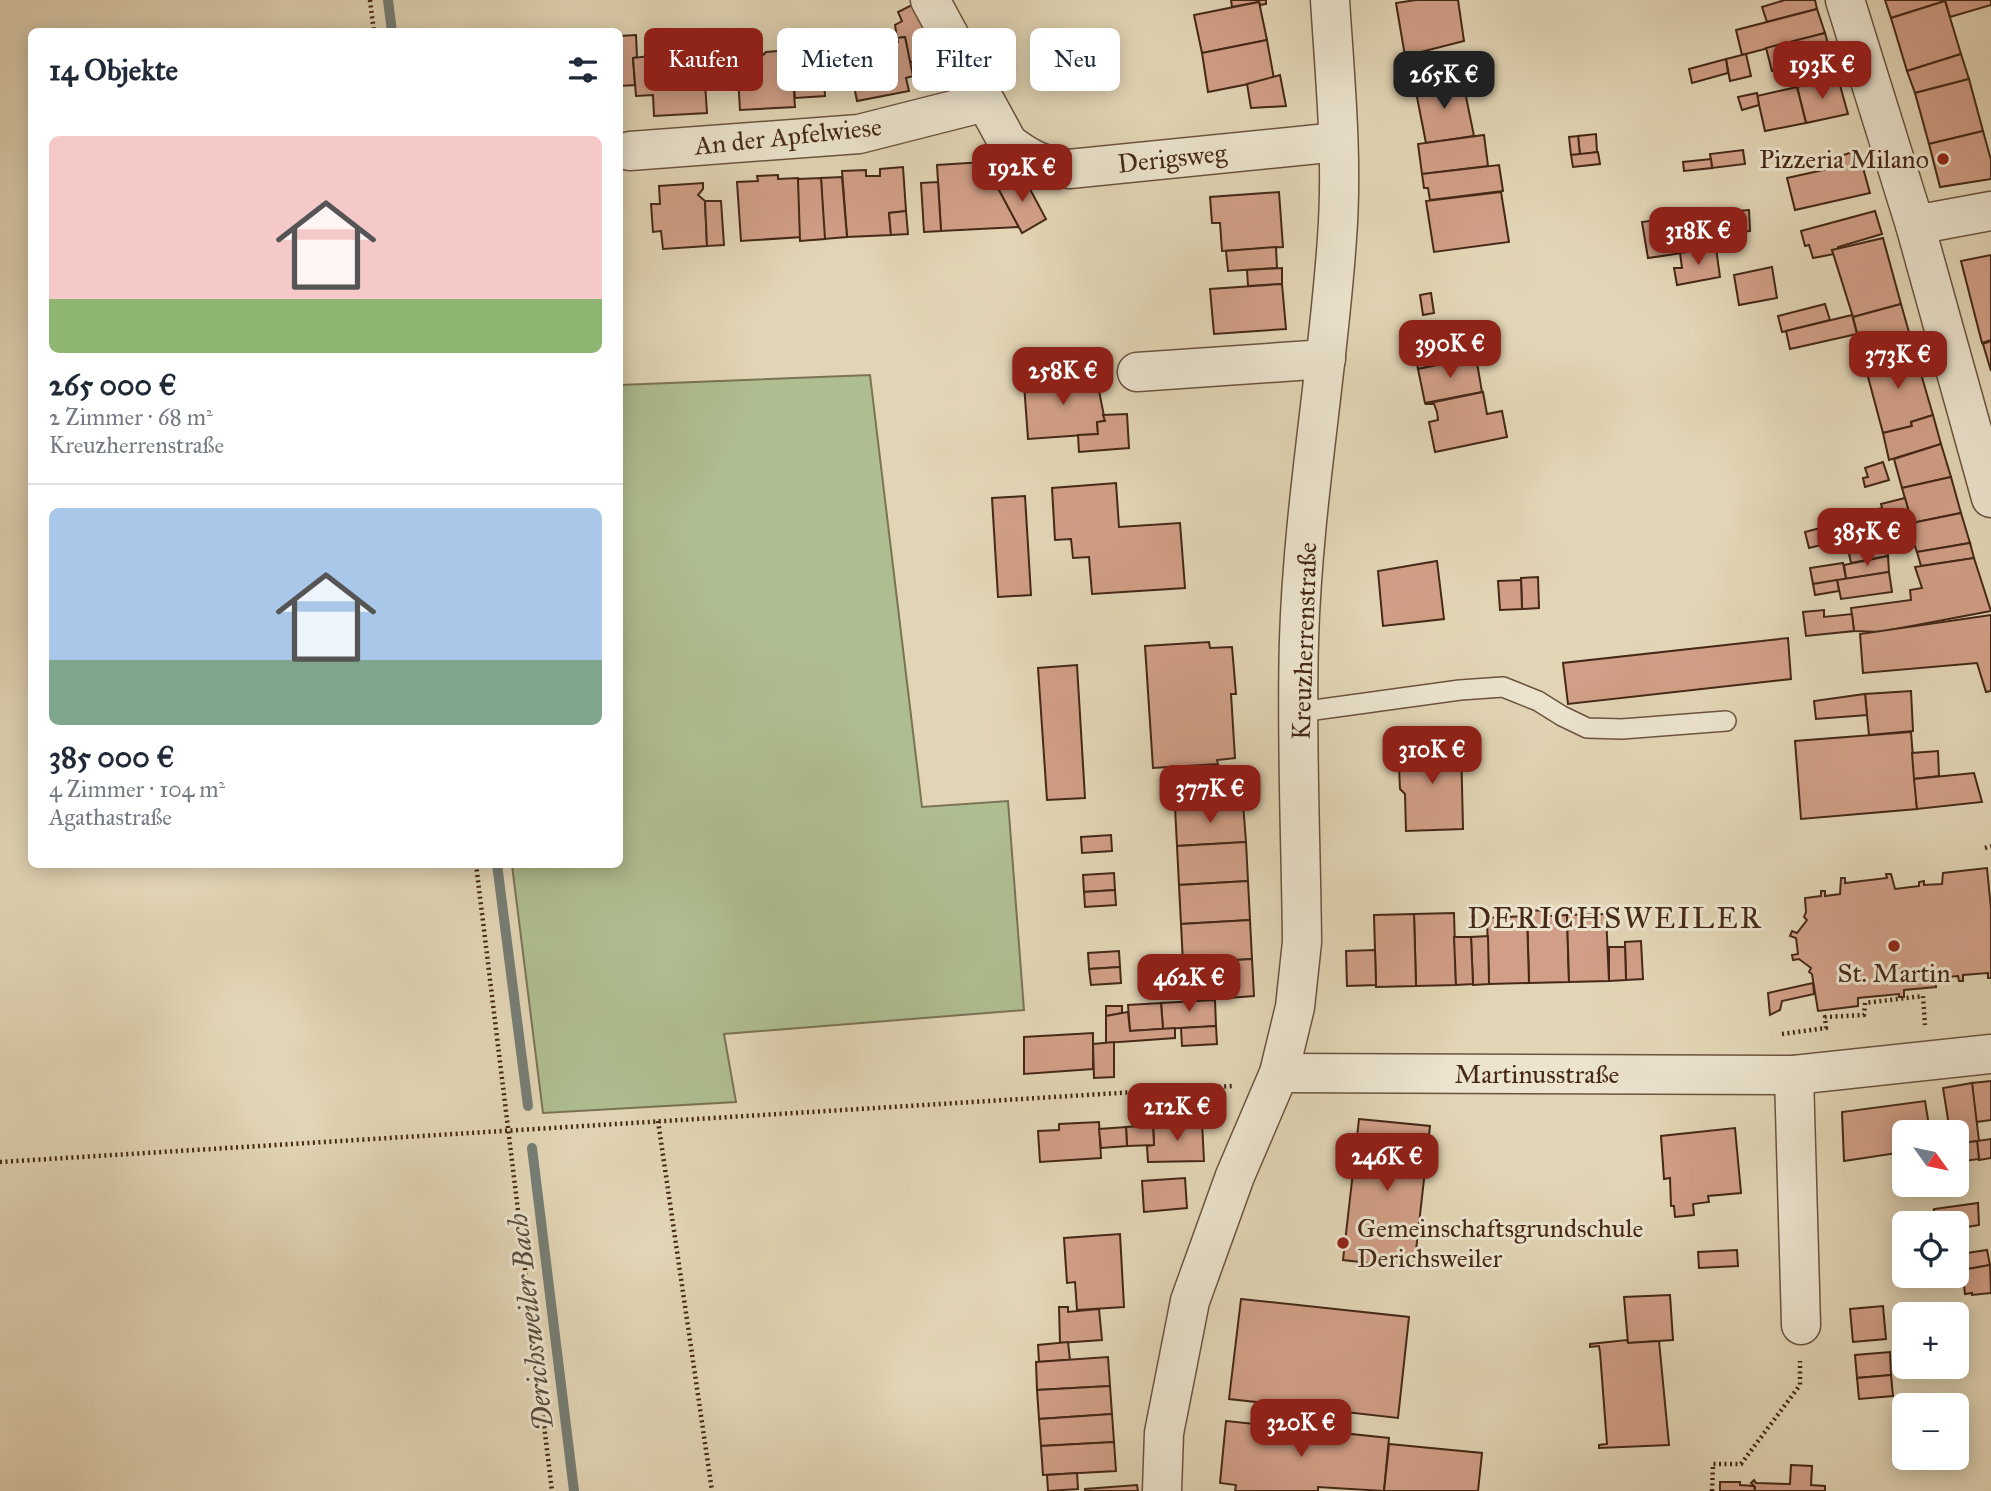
<!DOCTYPE html>
<html lang="de">
<meta charset="utf-8">
<style>
body{margin:0;font-family:"IM FELL Great Primer",serif;background:#f6f6f7;color:#1f2937;height:100vh;display:flex;flex-direction:column;font-size:26px;white-space:nowrap}
*{box-sizing:border-box;margin:0}
p{font-size:23px;color:#747a83}
.icon{flex:none;width:38px;height:38px;fill:none;stroke:currentColor;stroke-width:2;stroke-linecap:round;stroke-linejoin:round}
.map{position:relative;flex:1;overflow:hidden}
.panel{position:absolute;left:28px;top:28px;width:595px;height:840px;display:flex;flex-direction:column;background:#fff;border-radius:10px;box-shadow:0 4px 18px #0003}
.panel>*{flex:none}
.top-card{position:absolute;left:644px;top:28px;width:665px;height:63px;display:flex;gap:14px}
.needle{width:46px;rotate:123deg}
.controls{position:absolute;left:1892px;top:1120px;display:grid;gap:14px}
.controls a{display:grid;place-items:center;width:77px;height:77px;border-radius:10px;background:#fff;box-shadow:0 4px 18px #0003;font-size:35px}
.price{position:absolute;translate:-50% -60px;padding:0 16px;border-radius:14px;background:#8f2418;color:#fff;font-size:23px;line-height:46px;filter:drop-shadow(0 2px 4px #0008)}
.price::after{content:'';position:absolute;left:50%;top:42px;width:21px;height:16px;margin-left:-10px;background:inherit;clip-path:polygon(0 0,100% 0,50% 100%)}
.price.active{background:#222;color:#fff}
ul{padding:0;list-style:none}
li{display:grid;align-content:center;gap:14px;height:371px;padding:0 21px}
li+li{border-top:2px solid #e0e1e3}
li span{display:grid;place-items:center;height:217px;border-radius:10px;color:#555}
li>.icon{margin-inline-start:auto}
span .icon{width:126px;height:126px;fill:#fffc;stroke-width:1}
li b{font-size:30px}
h2{display:flex;justify-content:space-between;align-items:center;height:84px;padding:0 21px;font-size:30px}
.chip{padding:0 24px;border-radius:10px;background:#fff;box-shadow:0 4px 18px #0003;font-size:24px;line-height:63px}
.chip.active{background:#8f2418;color:#fff}
.map>svg:first-child{display:block}
.green{fill:#afbe91;stroke:#7a7354;stroke-width:2}
.lines{fill:none;stroke-linecap:round;stroke-linejoin:round}
.stream{stroke:#767e75;stroke-width:10}
.building{fill:#d19f87;stroke:#452816;stroke-width:2}
.service-casing{stroke:#6c533e;stroke-width:22}
.minor-casing{stroke:#6c533e;stroke-width:41}
.path{stroke:#452816;stroke-width:4.5;stroke-dasharray:2 3.5;stroke-linecap:butt}
.service{stroke:#ece4cf;stroke-width:19}
.minor{stroke:#ece4cf;stroke-width:38}
.poi-dot{fill:#8f2418;stroke:#ece4cf;stroke-width:2.5}
.labels{text-anchor:middle;stroke-width:6;stroke-linejoin:round;paint-order:stroke}
.street-label{font-size:26px;fill:#452816;stroke:#ece4cf}
.poi-label{font-size:26px;fill:#452816;stroke:#ece4cf;text-anchor:end}
.water-label{font-size:28px;font-style:italic;fill:#594c3e;stroke:#ece4cf}
.quarter-label{font-size:30px;letter-spacing:2px;fill:#452816;stroke:#ece4cf}
</style>
<div class="map">
<svg width="1991" height="1491" viewBox="0 0 1991 1491">
<rect width="100%" height="100%" fill="#e2d5b5"/>
<filter id="stains"><feTurbulence type="fractalNoise" baseFrequency=".00286" numOctaves="4"/><feColorMatrix values="0 0 0 0 .2 0 0 0 0 .09 0 0 0 0 .02 0 0 0 .5 -.17"/></filter>
<radialGradient id="worn" r=".72"><stop offset=".6" stop-color="#630" stop-opacity="0"/><stop offset="1" stop-color="#630" stop-opacity=".3"/></radialGradient>
<!-- green -->
<polygon class="green" points="870,375 922,807 1008,801 1024,1010 724,1034 736,1102 543,1113 512,865 620,864 620,385"/>
<g class="lines">
<!-- stream -->
<g class="stream">
<polyline points="388,0 392,32"/>
<polyline points="497,864 528,1106"/>
<polyline points="532,1148 574,1491"/>
</g>
</g>
<!-- building -->
<g class="building">
<polygon points="1231,0 1266,0 1266,4 1260,5 1259,2 1232,7"/>
<polygon points="1416,0 1458,0 1464,41 1405,56 1396,3"/>
<polygon points="1785,0 1815,0 1817,9 1767,22 1762,7"/>
<polygon points="1885,0 1945,0 1945,1 1891,18"/>
<polygon points="1945,0 1991,0 1991,5 1950,17"/>
<polygon points="1945,1 1961,54 1907,71 1891,18"/>
<polygon points="1259,2 1267,40 1202,53 1194,15"/>
<polygon points="912,5 937,49 910,63 905,37 897,38 895,25 902,21 898,12"/>
<polygon points="1817,9 1825,33 1742,55 1736,30"/>
<polygon points="1825,33 1837,76 1805,82 1801,67 1795,67 1795,65 1772,71 1766,48"/>
<polygon points="636,35 637,57 633,58 635,85 620,86 620,36"/>
<polygon points="905,37 913,76 906,78 909,91 857,101 846,45 877,39 878,46 898,42 897,38"/>
<polygon points="1267,40 1274,79 1208,92 1202,53"/>
<polygon points="791,50 795,107 740,110 737,59 760,58 766,52"/>
<polygon points="822,50 825,96 795,98 791,52"/>
<polygon points="673,53 703,53 707,113 654,116 653,95 636,96 633,58"/>
<polygon points="1746,54 1751,76 1730,81 1726,59"/>
<polygon points="1961,54 1969,79 1915,93 1907,71"/>
<polygon points="1726,59 1728,73 1692,83 1689,69"/>
<polygon points="1440,63 1443,81 1410,88 1407,70"/>
<polygon points="1280,75 1286,106 1251,108 1247,84"/>
<polygon points="1462,77 1474,136 1426,143 1415,87"/>
<polygon points="1838,78 1848,114 1806,123 1797,87"/>
<polygon points="1969,79 1983,131 1929,144 1915,93"/>
<polygon points="1797,87 1806,123 1765,131 1757,96"/>
<polygon points="1757,93 1759,105 1742,110 1738,97"/>
<polygon points="1983,131 1991,160 1991,179 1940,187 1929,144"/>
<polygon points="1596,134 1597,152 1580,155 1578,136"/>
<polygon points="1484,135 1488,166 1422,174 1418,144"/>
<polygon points="1578,136 1580,155 1571,155 1569,137"/>
<polygon points="1743,150 1745,164 1712,168 1710,154"/>
<polygon points="1858,150 1870,193 1795,210 1787,178 1837,167 1835,158"/>
<polygon points="1598,152 1600,164 1573,167 1571,155"/>
<polygon points="1711,159 1712,168 1684,171 1683,162"/>
<polygon points="984,162 1019,227 941,231 937,165"/>
<polygon points="1499,165 1503,191 1430,200 1428,188 1424,188 1422,174"/>
<polygon points="903,167 906,211 889,213 891,235 847,237 842,171 866,170 866,176 880,176 880,169"/>
<polygon points="778,175 778,179 798,178 802,237 741,241 737,182 758,181 757,176"/>
<polygon points="1023,176 1046,219 1022,233 999,190"/>
<polygon points="842,177 847,237 824,239 821,178"/>
<polygon points="821,178 825,239 800,241 798,179"/>
<polygon points="938,182 941,231 924,232 921,183"/>
<polygon points="703,183 703,189 698,195 705,201 707,246 663,249 661,231 653,232 651,204 660,204 659,186"/>
<polygon points="1279,192 1283,247 1222,251 1220,223 1212,223 1210,197"/>
<polygon points="1501,192 1509,242 1434,252 1426,201"/>
<polygon points="705,201 721,201 724,245 707,246"/>
<polygon points="1749,210 1750,231 1714,236 1711,213"/>
<polygon points="906,211 908,234 891,235 889,213"/>
<polygon points="1875,211 1882,234 1838,247 1839,249 1832,250 1834,254 1813,258 1809,245 1805,246 1801,231"/>
<polygon points="1711,213 1714,236 1696,238 1692,215"/>
<polygon points="1692,215 1696,238 1714,236 1716,248 1648,258 1642,222"/>
<polygon points="1883,238 1901,304 1853,317 1832,250"/>
<polygon points="1276,247 1277,268 1228,271 1226,251"/>
<polygon points="1716,248 1720,277 1677,285 1674,268 1682,268 1680,253"/>
<polygon points="1991,255 1991,340 1982,343 1961,261"/>
<polygon points="1772,267 1777,298 1739,305 1734,275"/>
<polygon points="1282,268 1282,284 1248,286 1247,270"/>
<polygon points="1282,284 1286,329 1214,334 1210,289"/>
<polygon points="1431,293 1434,313 1423,315 1420,295"/>
<polygon points="1825,304 1830,320 1782,332 1778,316"/>
<polygon points="1901,304 1914,350 1864,362 1853,317"/>
<polygon points="1852,315 1857,334 1790,349 1786,331"/>
<polygon points="1469,323 1476,357 1418,369 1412,334"/>
<polygon points="1991,341 1991,371 1983,344"/>
<polygon points="1914,350 1933,415 1911,422 1912,426 1883,433 1864,362"/>
<polygon points="1476,357 1482,392 1425,403 1418,369"/>
<polygon points="1075,374 1075,378 1096,376 1105,421 1097,422 1098,434 1028,439 1024,384 1049,381 1048,376"/>
<polygon points="1483,392 1487,414 1502,411 1507,437 1435,452 1429,422 1438,420 1437,412 1434,404 1425,404"/>
<polygon points="1127,414 1129,448 1079,452 1078,435 1098,434 1097,422 1105,421 1103,415"/>
<polygon points="1933,415 1941,444 1889,460 1883,433 1912,426 1911,422"/>
<polygon points="1941,444 1951,477 1902,488 1894,459"/>
<polygon points="1883,462 1889,480 1865,487 1863,478 1868,477 1865,468"/>
<polygon points="1951,477 1961,513 1912,523 1902,488"/>
<polygon points="1116,483 1119,527 1180,523 1185,588 1092,594 1089,557 1073,558 1071,539 1055,540 1052,488"/>
<polygon points="1025,496 1031,595 998,597 992,498"/>
<polygon points="1905,498 1912,523 1888,529 1881,504"/>
<polygon points="1882,508 1888,529 1859,536 1854,515"/>
<polygon points="1961,513 1970,543 1917,552 1907,524"/>
<polygon points="1832,525 1837,541 1809,548 1805,532"/>
<polygon points="1883,530 1888,556 1851,563 1846,539"/>
<polygon points="1970,543 1974,558 1921,566 1917,552"/>
<polygon points="1888,556 1889,572 1846,579 1844,565"/>
<polygon points="1974,558 1991,611 1880,632 1854,631 1851,608 1911,600 1910,590 1922,588 1915,567"/>
<polygon points="1437,561 1444,619 1383,626 1378,571"/>
<polygon points="1843,563 1846,579 1813,584 1810,568"/>
<polygon points="1889,572 1892,592 1841,599 1837,580"/>
<polygon points="1538,577 1539,608 1522,609 1521,578"/>
<polygon points="1521,580 1522,609 1500,610 1498,581"/>
<polygon points="1837,580 1839,591 1815,595 1813,584"/>
<polygon points="1824,610 1824,617 1852,614 1854,631 1806,636 1803,612"/>
<polygon points="1991,615 1991,691 1986,692 1977,663 1863,673 1860,634"/>
<polygon points="1788,638 1791,679 1568,704 1563,663"/>
<polygon points="1209,642 1210,648 1232,647 1236,694 1231,694 1235,758 1217,760 1218,764 1153,768 1145,646"/>
<polygon points="1077,665 1085,798 1047,800 1038,668"/>
<polygon points="1911,691 1913,731 1869,735 1865,694"/>
<polygon points="1865,694 1867,715 1816,719 1814,701"/>
<polygon points="1911,732 1917,809 1801,819 1795,741"/>
<polygon points="1461,743 1463,829 1406,831 1405,794 1400,789 1398,745"/>
<polygon points="1938,751 1939,776 1914,779 1912,753"/>
<polygon points="1974,773 1982,802 1917,809 1914,779"/>
<polygon points="1243,803 1246,842 1177,846 1175,807"/>
<polygon points="1111,835 1112,851 1082,853 1081,837"/>
<polygon points="1246,842 1248,881 1179,885 1177,846"/>
<polygon points="1987,868 1991,909 1991,978 1988,978 1988,973 1963,975 1963,981 1959,981 1958,976 1935,978 1936,987 1904,990 1904,997 1899,997 1899,994 1858,998 1858,1006 1818,1011 1812,974 1809,972 1811,968 1799,959 1793,960 1792,955 1798,954 1796,938 1790,936 1792,931 1797,933 1807,920 1804,917 1806,912 1805,898 1821,896 1821,891 1825,891 1825,896 1840,894 1841,878 1845,878 1845,883 1887,878 1886,874 1891,874 1895,889 1919,886 1919,882 1924,881 1924,885 1942,884 1943,873"/>
<polygon points="1114,873 1115,890 1084,892 1083,875"/>
<polygon points="1248,881 1250,920 1181,924 1179,885"/>
<polygon points="1115,890 1116,905 1085,907 1084,892"/>
<polygon points="1549,910 1549,916 1567,915 1569,982 1529,983 1527,911"/>
<polygon points="1454,913 1456,985 1416,986 1414,914"/>
<polygon points="1414,914 1416,986 1376,987 1374,915"/>
<polygon points="1606,914 1609,981 1569,982 1567,915"/>
<polygon points="1527,916 1529,983 1489,984 1487,918"/>
<polygon points="1250,920 1252,959 1183,963 1181,924"/>
<polygon points="1488,936 1489,984 1473,985 1471,937"/>
<polygon points="1454,937 1471,937 1473,984 1456,985"/>
<polygon points="1641,941 1643,979 1626,980 1625,942"/>
<polygon points="1609,947 1625,947 1626,980 1609,981"/>
<polygon points="1375,950 1376,985 1347,986 1346,951"/>
<polygon points="1119,951 1120,967 1089,969 1088,953"/>
<polygon points="1252,959 1254,996 1186,1001 1183,963"/>
<polygon points="1120,967 1121,983 1091,985 1089,969"/>
<polygon points="1813,983 1814,994 1782,1001 1780,1010 1770,1015 1768,993"/>
<polygon points="1215,1000 1216,1026 1163,1029 1161,1003"/>
<polygon points="1161,1003 1163,1029 1130,1031 1128,1005"/>
<polygon points="1106,1006 1122,1006 1122,1013 1106,1016"/>
<polygon points="1128,1012 1130,1031 1175,1028 1175,1038 1106,1043 1106,1016"/>
<polygon points="1216,1026 1217,1044 1182,1046 1181,1028"/>
<polygon points="1093,1033 1093,1069 1024,1074 1024,1037"/>
<polygon points="1114,1042 1114,1077 1094,1078 1093,1044"/>
<polygon points="1991,1081 1991,1120 1976,1122 1972,1083"/>
<polygon points="1972,1083 1979,1141 1956,1144 1956,1132 1950,1132 1943,1088"/>
<polygon points="1925,1101 1930,1132 1904,1132 1904,1152 1844,1161 1842,1112"/>
<polygon points="1175,1102 1176,1124 1145,1126 1144,1104"/>
<polygon points="1359,1119 1430,1126 1414,1268 1343,1260"/>
<polygon points="1099,1122 1101,1158 1040,1162 1038,1131 1059,1130 1059,1124"/>
<polygon points="1202,1122 1204,1161 1148,1162 1147,1146 1154,1145 1153,1125"/>
<polygon points="1153,1125 1154,1145 1127,1146 1126,1127"/>
<polygon points="1126,1127 1127,1146 1101,1148 1099,1129"/>
<polygon points="1735,1128 1741,1193 1708,1196 1709,1202 1693,1204 1694,1215 1675,1217 1674,1206 1671,1206 1670,1178 1664,1179 1661,1136"/>
<polygon points="1991,1139 1991,1158 1979,1160 1977,1141"/>
<polygon points="1977,1141 1979,1159 1956,1162 1956,1144"/>
<polygon points="1185,1178 1187,1208 1144,1212 1142,1181"/>
<polygon points="1978,1203 1979,1225 1956,1229 1956,1223 1934,1223 1934,1209"/>
<polygon points="1120,1234 1124,1307 1077,1310 1075,1282 1067,1283 1064,1238"/>
<polygon points="1737,1250 1738,1266 1699,1268 1698,1252"/>
<polygon points="1987,1250 1990,1265 1962,1270 1960,1254"/>
<polygon points="1990,1265 1991,1293 1972,1295 1972,1293 1965,1294 1962,1270"/>
<polygon points="1670,1295 1673,1340 1628,1343 1624,1297"/>
<polygon points="1241,1299 1409,1317 1398,1418 1229,1399"/>
<polygon points="1883,1306 1886,1339 1853,1342 1850,1309"/>
<polygon points="1059,1307 1068,1307 1068,1312 1099,1309 1102,1340 1060,1343"/>
<polygon points="1627,1340 1628,1343 1659,1341 1669,1445 1599,1448 1599,1445 1607,1444 1600,1352 1599,1346 1590,1347 1590,1344"/>
<polygon points="1068,1342 1070,1360 1039,1362 1038,1345"/>
<polygon points="1890,1352 1891,1375 1857,1378 1855,1355"/>
<polygon points="1108,1357 1110,1386 1037,1390 1036,1362"/>
<polygon points="1891,1375 1893,1396 1859,1399 1857,1378"/>
<polygon points="1110,1386 1112,1414 1039,1419 1037,1390"/>
<polygon points="1112,1414 1114,1442 1041,1446 1039,1419"/>
<polygon points="1226,1421 1389,1438 1384,1491 1318,1487 1318,1491 1235,1491 1236,1485 1220,1483"/>
<polygon points="1114,1442 1116,1471 1043,1475 1041,1446"/>
<polygon points="1389,1444 1482,1453 1478,1491 1384,1491"/>
<polygon points="1791,1465 1812,1466 1811,1485 1825,1486 1825,1491 1755,1491 1755,1487 1751,1483 1754,1480 1756,1483 1790,1484"/>
<polygon points="1077,1473 1078,1489 1048,1491 1047,1475"/>
<polygon points="1720,1482 1740,1482 1740,1485 1754,1486 1755,1491 1720,1491"/>
<polygon points="1137,1485 1138,1491 1085,1491 1085,1489"/>
</g>
<g class="lines">
<!-- service casing -->
<g class="service-casing">
<polyline id="service" points="1300,712 1460,690 1503,687 1538,701 1562,716 1587,728 1622,729 1726,721"/>
</g>
<!-- minor casing -->
<g class="minor-casing">
<g id="minor">
<path d="M930 0 1008 143C1030 160 1042 165 1069 169L1338 142"/>
<polyline points="1845,0 1915,225 1991,498"/>
<polyline points="630,151 859,134 985,102"/>
<polyline points="1915,225 1991,211"/>
<polyline points="1137,372 1326,359"/>
<polyline points="1279,1073 1794,1075 1991,1054"/>
<polyline points="1794,1075 1801,1325"/>
<path d="M1162 1491 1164 1433 1190 1301 1235 1176 1279 1073 1295 1007 1302 942C1301 842 1296 740 1299 640 1303 505 1328 373 1337 238 1343 159 1335 79 1330 0"/>
</g>
</g>
<!-- path -->
<g class="path">
<polyline points="370,0 374,32"/>
<polyline points="1985,848 1991,846"/>
<polyline points="476,864 552,1491"/>
<polyline points="1782,1034 1826,1028 1825,1017 1864,1015 1865,1003 1923,996 1925,1025"/>
<polyline points="658,1121 712,1491"/>
<polyline points="0,1162 1232,1086"/>
<polyline points="1712,1491 1713,1464 1741,1464 1800,1385 1800,1361"/>
</g>
<!-- service -->
<use href="#service" class="service"/>
<!-- minor -->
<use href="#minor" class="minor"/>
</g>
<!-- markers -->
<g class="poi-dot">
<circle cx="1943" cy="159" r="7"/>
<circle cx="1894" cy="946" r="7"/>
<circle cx="1343" cy="1243" r="7"/>
</g>
<g class="labels">
<!-- street labels -->
<g class="street-label">
<text transform="translate(788 136) rotate(-6)" y="9">An der Apfelwiese</text>
<text transform="translate(1172 158) rotate(-6)" y="9">Derigsweg</text>
<text transform="translate(1304 641) rotate(-88)" y="9">Kreuzherrenstraße</text>
<text x="1537" y="1083">Martinusstraße</text>
</g>
<!-- poi labels -->
<g class="poi-label">
<text x="1929" y="168">Pizzeria Milano</text>
<text x="1894" y="982" text-anchor="middle">St. Martin</text>
<text x="1357" y="1237" text-anchor="start">Gemeinschaftsgrundschule<tspan x="1357" dy="30">Derichsweiler</tspan></text>
</g>
<!-- water labels -->
<g class="water-label">
<text transform="translate(530 1322) rotate(-97)" y="10">Derichsweiler Bach</text>
</g>
<!-- quarter labels -->
<g class="quarter-label">
<text x="1615" y="928">DERICHSWEILER</text>
</g>
</g>
<rect width="100%" height="100%" filter="url(#stains)"/>
<rect width="100%" height="100%" fill="url(#worn)"/>
</svg>
<div class="controls">
<a><svg class="needle" viewBox="-14 -14 28 28"><path d="M0-13l5 13h-10z" fill="#e53935"/><path d="M0 13l5-13h-10z" fill="#747a83"/></svg></a>
<a><svg class="icon" aria-label="locate" viewBox="0 0 24 24"><circle cx="12" cy="12" r="6"/><path d="M12 2v4M12 18v4M2 12h4M18 12h4"/></svg></a>
<a>+</a>
<a>−</a>
</div>
<b class="price" style="left:1822px;top:101px">193K €</b>
<b class="price active" style="left:1444px;top:111px">265K €</b>
<b class="price" style="left:1022px;top:204px">192K €</b>
<b class="price" style="left:1698px;top:267px">318K €</b>
<b class="price" style="left:1450px;top:380px">390K €</b>
<b class="price" style="left:1898px;top:391px">373K €</b>
<b class="price" style="left:1063px;top:407px">258K €</b>
<b class="price" style="left:1867px;top:568px">385K €</b>
<b class="price" style="left:1432px;top:786px">310K €</b>
<b class="price" style="left:1210px;top:825px">377K €</b>
<b class="price" style="left:1189px;top:1014px">462K €</b>
<b class="price" style="left:1177px;top:1143px">212K €</b>
<b class="price" style="left:1387px;top:1193px">246K €</b>
<b class="price" style="left:1301px;top:1459px">320K €</b>
<div class="top-card">
<a class="chip active">Kaufen</a>
<a class="chip">Mieten</a>
<a class="chip">Filter</a>
<a class="chip">Neu</a>
</div>
<section class="panel">
<h2>14 Objekte<svg class="icon" aria-label="filters" viewBox="0 0 24 24"><path d="M4 7h16M4 17h16"/><circle cx="9" cy="7" r="2"/><circle cx="15" cy="17" r="2"/></svg></h2>
<ul>
<li><span style="background:linear-gradient(#f6c9c9 75%,#8fb573 0)"><svg class="icon" aria-label="home" viewBox="0 0 24 24"><path d="M3 11l9-7 9 7M6 9v11h12V9"/></svg></span><div><b>265 000 €</b><p>2 Zimmer · 68 m²</p><p>Kreuzherrenstraße</p></div></li>
<li><span style="background:linear-gradient(#a9c7e8 70%,#7fa58c 0)"><svg class="icon" aria-label="home" viewBox="0 0 24 24"><path d="M3 11l9-7 9 7M6 9v11h12V9"/></svg></span><div><b>385 000 €</b><p>4 Zimmer · 104 m²</p><p>Agathastraße</p></div></li>
</ul>
</section>
</div>
